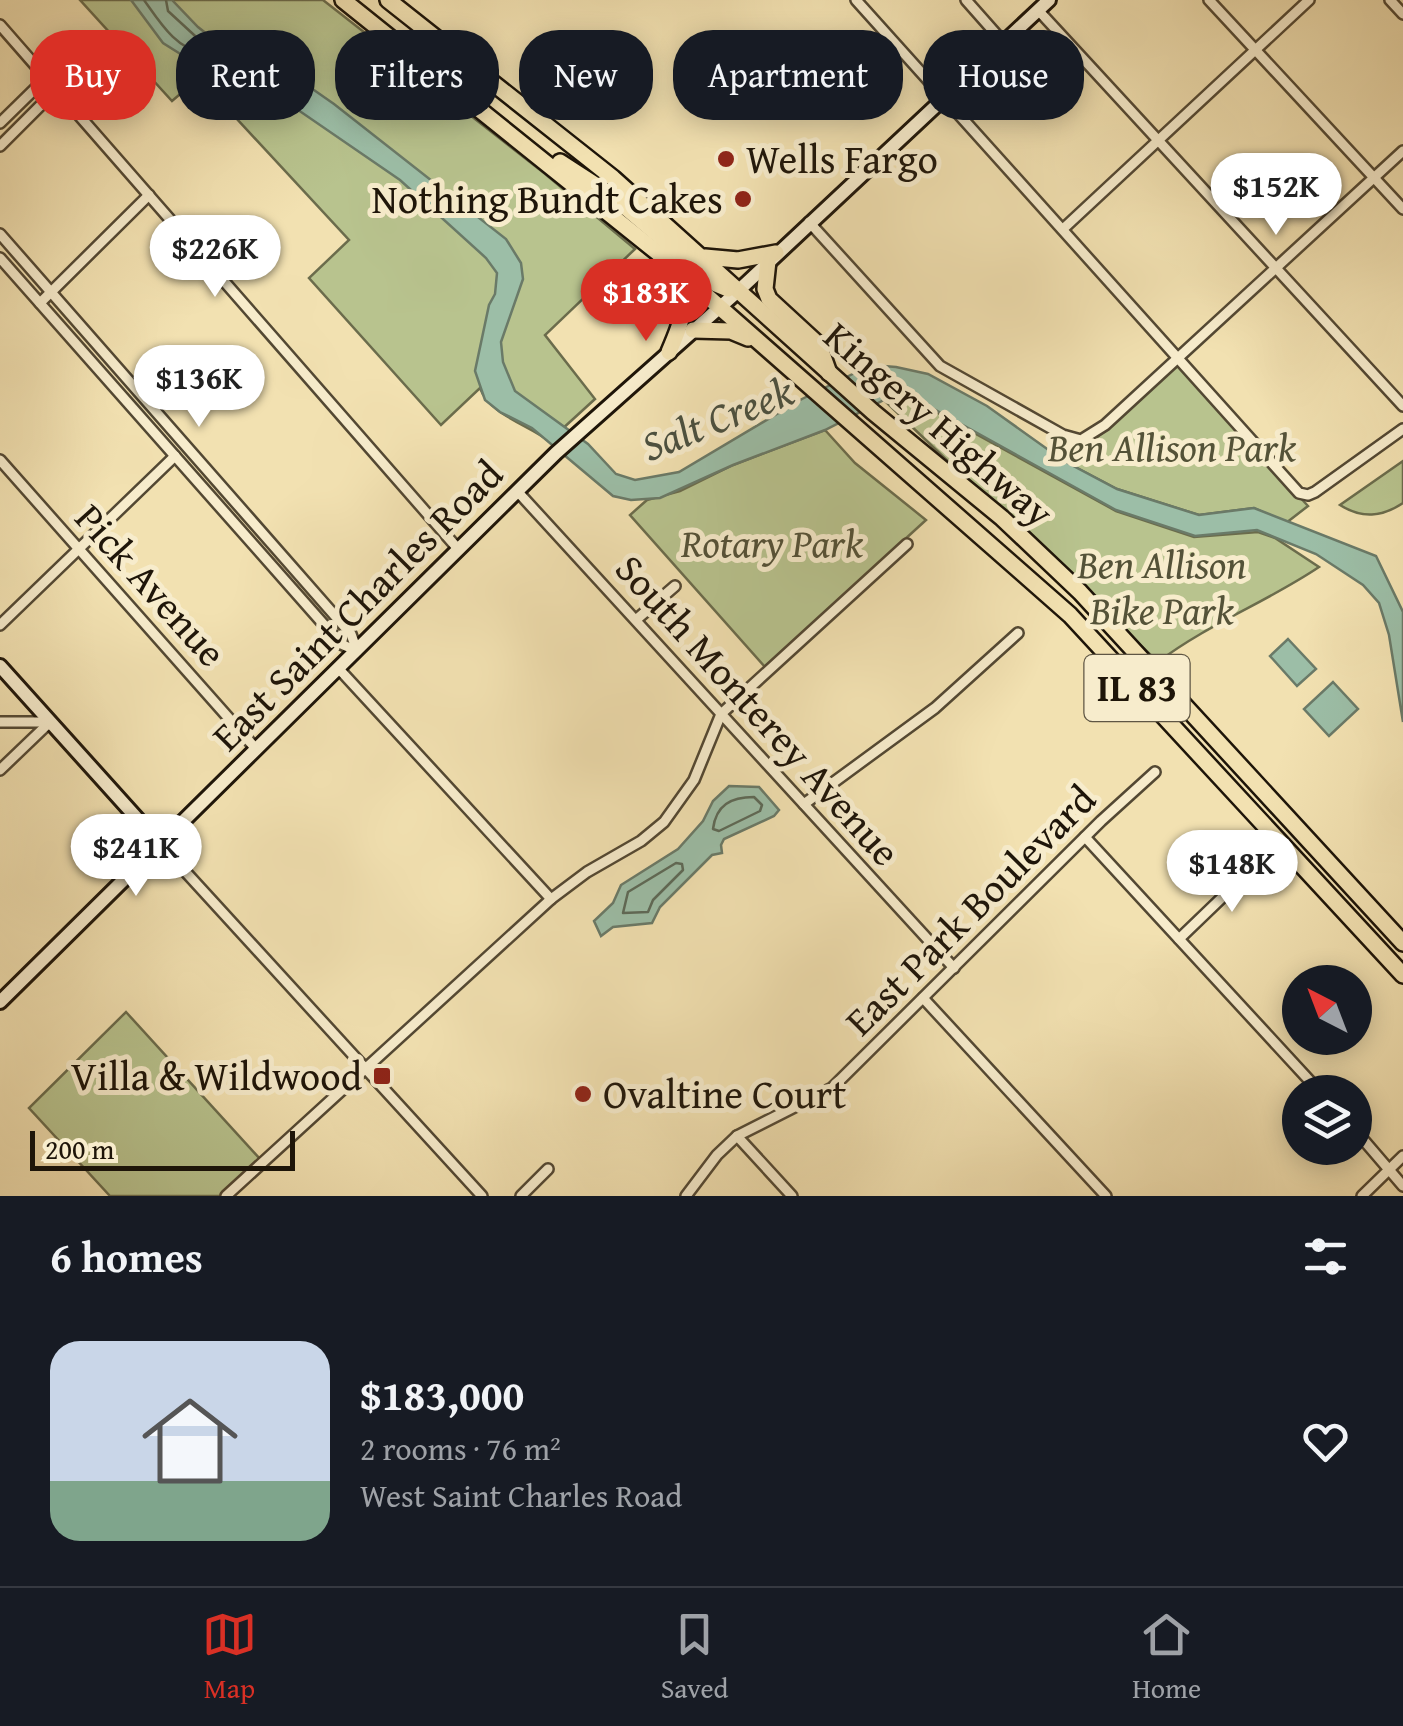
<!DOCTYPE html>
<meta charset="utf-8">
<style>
body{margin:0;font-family:"Gentium Book Plus",serif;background:#242831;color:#f1f3f6;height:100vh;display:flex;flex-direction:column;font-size:38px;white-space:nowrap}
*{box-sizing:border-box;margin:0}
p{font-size:32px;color:#9ea1a6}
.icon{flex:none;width:55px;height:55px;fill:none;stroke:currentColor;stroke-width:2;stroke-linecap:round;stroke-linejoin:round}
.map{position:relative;height:1196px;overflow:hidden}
.drawer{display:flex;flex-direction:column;background:#171b24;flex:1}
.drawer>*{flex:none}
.guide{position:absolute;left:30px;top:30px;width:1345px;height:90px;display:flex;gap:20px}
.needle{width:65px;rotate:318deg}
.controls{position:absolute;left:1282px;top:965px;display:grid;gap:20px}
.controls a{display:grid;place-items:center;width:90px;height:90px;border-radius:50%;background:#171b24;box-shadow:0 5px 25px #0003;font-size:50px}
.scale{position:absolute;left:30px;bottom:25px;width:265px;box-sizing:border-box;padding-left:10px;border:5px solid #1e1509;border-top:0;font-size:28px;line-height:35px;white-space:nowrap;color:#1e1509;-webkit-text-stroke:8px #f7eccc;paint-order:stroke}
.price{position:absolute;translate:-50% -85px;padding:0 22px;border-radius:35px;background:#fff;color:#222;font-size:32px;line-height:65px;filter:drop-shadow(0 2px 5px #0008)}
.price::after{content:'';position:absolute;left:50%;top:60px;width:30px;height:22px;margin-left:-15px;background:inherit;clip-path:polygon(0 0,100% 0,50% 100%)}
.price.current{background:#d93025;color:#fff}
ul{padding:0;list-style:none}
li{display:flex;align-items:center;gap:30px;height:250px;padding:0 50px}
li+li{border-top:2px solid #363941}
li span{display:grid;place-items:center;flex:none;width:280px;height:200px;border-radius:30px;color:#555}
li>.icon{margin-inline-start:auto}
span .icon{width:120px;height:120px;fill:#fffc;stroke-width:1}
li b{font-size:42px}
h2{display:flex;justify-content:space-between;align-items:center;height:120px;padding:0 50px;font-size:42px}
.tag{padding:0 35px;border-radius:40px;background:#171b24;box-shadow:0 5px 25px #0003;font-size:35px;line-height:90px}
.tag.current{background:#d93025;color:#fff}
.tab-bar{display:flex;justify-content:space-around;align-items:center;height:140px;border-top:2px solid #363941;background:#171b24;font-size:28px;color:#9ea1a6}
.tab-bar a{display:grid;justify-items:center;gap:5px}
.tab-bar .current{color:#d93025}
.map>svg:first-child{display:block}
.green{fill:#b8c38e;stroke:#6b6c4c;stroke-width:2.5}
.water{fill:#9cbea7;stroke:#6a7a68;stroke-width:2.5}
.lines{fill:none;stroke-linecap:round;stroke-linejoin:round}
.shore{stroke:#5d6a58;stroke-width:2.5}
.street-casing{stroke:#534833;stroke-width:14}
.secondary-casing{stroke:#1e1509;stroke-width:18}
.highway-casing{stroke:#1e1509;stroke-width:20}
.street{stroke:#f7eccc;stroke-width:9}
.secondary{stroke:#f7eccc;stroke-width:12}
.highway{stroke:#f2e1b1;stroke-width:15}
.poi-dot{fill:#8f2418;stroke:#f7eccc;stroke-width:4}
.labels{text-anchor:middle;stroke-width:10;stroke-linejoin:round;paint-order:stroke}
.shield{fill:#f7eccc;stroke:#5f5644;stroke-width:2.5}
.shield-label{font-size:38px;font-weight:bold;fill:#1e1509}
.poi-label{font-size:40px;fill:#1e1509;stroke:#f7eccc;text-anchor:start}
.street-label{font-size:40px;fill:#1e1509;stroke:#f7eccc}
.park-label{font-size:40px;font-style:italic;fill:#545238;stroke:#f7eccc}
.water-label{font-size:42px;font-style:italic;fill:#4a5040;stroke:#f7eccc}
</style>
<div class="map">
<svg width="1403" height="1196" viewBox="0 0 1403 1196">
<rect width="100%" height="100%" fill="#f2e1b1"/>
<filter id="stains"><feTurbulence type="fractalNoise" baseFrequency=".002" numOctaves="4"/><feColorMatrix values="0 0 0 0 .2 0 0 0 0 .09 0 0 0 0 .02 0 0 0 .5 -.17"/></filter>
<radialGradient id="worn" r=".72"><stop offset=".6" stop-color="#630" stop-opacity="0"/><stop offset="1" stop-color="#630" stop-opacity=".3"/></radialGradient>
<!-- green -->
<g class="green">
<path d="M80 0H323L544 173 635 249 545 335 595 399 549 441C527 424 490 415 480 388L441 425 309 278 349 240 199 78 172 101Z"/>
<polygon points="1178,366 1181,368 1308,506 1286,523 1254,508 1199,515 1117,489 1064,461 1108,429 1171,369"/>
<path d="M914 400 1116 511 1194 537 1258 532 1275 538 1319 567C1267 602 1208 624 1158 662L886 402Z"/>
<polygon points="825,430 855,463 926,520 765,667 630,515 647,500 680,491 733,465"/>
<path d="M1403 461V503C1382 517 1362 519 1340 505Z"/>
<polygon points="126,1012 260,1159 220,1196 110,1196 29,1108"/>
</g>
<!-- water -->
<g class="water">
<polygon points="131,0 172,0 198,27 217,42 291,74 334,104 506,239 521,263 523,279 501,342 503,362 515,391 588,444 616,474 635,480 679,472 802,399 871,365 896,367 928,374 987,406 1064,461 1117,489 1199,515 1254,508 1376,556 1403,612 1403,722 1389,635 1379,603 1363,585 1316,554 1257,530 1195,536 1116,510 914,398 884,400 825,430 733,465 660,498 631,500 613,496 532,428 500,412 485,400 475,371 489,305 495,294 497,273 486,258 400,180 288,103 190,60 163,43"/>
<polygon points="1288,639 1316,669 1297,686 1270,656"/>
<polygon points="1333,682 1358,709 1329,736 1304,709"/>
<polygon points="729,786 759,787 779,810 774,816 724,839 721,845 722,853 712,855 660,907 652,923 613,927 601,936 594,921 613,903 621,885 678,849 703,821 713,801"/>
</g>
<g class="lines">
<!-- shore -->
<g class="shore">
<path d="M144 0C159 21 177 51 205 53L206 46 168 11 166 0"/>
<path d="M754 797 762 805 760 811 719 831 713 829C716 805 731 797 754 797Z"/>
<polygon points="676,863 682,864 683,870 653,900 648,912 623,913 628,892"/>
</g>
<!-- street casing -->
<g class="street-casing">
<g id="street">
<polyline points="856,0 1299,493 1308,495 1315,492 1403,429"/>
<polyline points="966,0 1004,43"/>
<polyline points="1209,0 1403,209"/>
<polyline points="1390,0 1403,14"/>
<polyline points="1038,10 1403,406"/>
<polyline points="0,25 459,550"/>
<polyline points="0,123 46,78"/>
<polyline points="0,146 56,90"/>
<polyline points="809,222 940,366 1063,435 1081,440 1105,425 1403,151"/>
<polyline points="1063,229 1309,0"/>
<polyline points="0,234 351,634 357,651"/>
<polyline points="0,258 341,644 357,651"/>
<polyline points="40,303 149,195"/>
<polyline points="0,460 257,750"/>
<polyline points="518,492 954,968"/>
<polyline points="637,619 675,586"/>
<polyline points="0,625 175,456"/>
<polyline points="339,669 551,899"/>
<polyline points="0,722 50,722"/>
<polyline points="0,770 50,722"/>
<polyline points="804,804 935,708 1018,633"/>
<polyline points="1085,837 1320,1092"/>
<polyline points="161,845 482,1196"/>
<polyline points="1179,939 1258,863"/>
<polyline points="923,998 1106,1196"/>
<polyline points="1355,1130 1403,1186"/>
<polyline points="737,1136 792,1196"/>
<polyline points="226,1196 551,899 587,872 641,841 664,822 694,780 721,714 907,544"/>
<polyline points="521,1196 548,1169"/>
<polyline points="686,1196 717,1155 737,1136 832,1088 1101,821 1155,772"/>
<polyline points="1362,1196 1403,1156"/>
</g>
</g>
<!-- secondary casing -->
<g class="secondary-casing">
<g id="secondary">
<polyline points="0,666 161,845"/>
<polyline points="0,1002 556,453 737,292 1049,0"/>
</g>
</g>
<!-- highway casing -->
<g class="highway-casing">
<g id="highway">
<polyline points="343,0 658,253 1070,615 1403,975"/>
<polyline points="388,0 613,178 873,412 1002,518 1080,592 1403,943"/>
<polyline points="560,162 611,195 716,284 728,289"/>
<polyline points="705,257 738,260 776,253"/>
<polyline points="768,261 765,289 769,299 819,345 829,373"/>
<polyline points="693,330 731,331 748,338"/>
<path d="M669 352C683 319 690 302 671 270"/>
</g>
</g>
<!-- street -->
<use href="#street" class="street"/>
<!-- secondary -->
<use href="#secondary" class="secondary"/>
<!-- highway -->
<use href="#highway" class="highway"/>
</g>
<!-- markers -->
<g class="poi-dot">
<circle cx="726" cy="159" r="10"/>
<circle cx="743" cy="199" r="10"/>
<rect x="372" y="1066" width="20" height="20" rx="5"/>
<circle cx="583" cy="1094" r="10"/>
</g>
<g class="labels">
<!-- shield labels -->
<rect class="shield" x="1084.5" y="655" width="105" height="66" rx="8"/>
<g class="shield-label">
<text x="1137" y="701">IL 83</text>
</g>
<!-- poi labels -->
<g class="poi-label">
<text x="746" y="173">Wells Fargo</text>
<text x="723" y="213" text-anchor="end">Nothing Bundt Cakes</text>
<text x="362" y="1090" text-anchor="end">Villa &amp; Wildwood</text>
<text x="603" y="1108">Ovaltine Court</text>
</g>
<!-- street labels -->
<g class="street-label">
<text transform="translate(939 424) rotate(41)" y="14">Kingery Highway</text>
<text transform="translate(151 585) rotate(48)" y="14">Pick Avenue</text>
<text transform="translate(357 605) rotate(-45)" y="14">East Saint Charles Road</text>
<text transform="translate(758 710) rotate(48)" y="14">South Monterey Avenue</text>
<text transform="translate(970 910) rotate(-45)" y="14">East Park Boulevard</text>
</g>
<!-- park labels -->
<g class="park-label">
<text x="1172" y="461">Ben Allison Park</text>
<text x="772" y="557">Rotary Park</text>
<text x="1162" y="578">Ben Allison<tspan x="1162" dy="46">Bike Park</tspan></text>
</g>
<!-- water labels -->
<g class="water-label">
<text transform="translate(717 418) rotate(-22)" y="15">Salt Creek</text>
</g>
</g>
<rect width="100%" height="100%" filter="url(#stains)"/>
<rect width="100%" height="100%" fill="url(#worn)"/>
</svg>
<div class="controls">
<a><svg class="needle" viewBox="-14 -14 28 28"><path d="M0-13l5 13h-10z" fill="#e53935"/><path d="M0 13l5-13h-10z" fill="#9ea1a6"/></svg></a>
<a><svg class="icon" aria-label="layers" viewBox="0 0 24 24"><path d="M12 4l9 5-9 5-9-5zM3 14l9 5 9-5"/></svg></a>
</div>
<div class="scale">200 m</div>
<b class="price" style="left:1276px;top:238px">$152K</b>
<b class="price" style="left:215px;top:300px">$226K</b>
<b class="price current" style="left:646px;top:344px">$183K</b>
<b class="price" style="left:199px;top:430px">$136K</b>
<b class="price" style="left:136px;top:899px">$241K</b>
<b class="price" style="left:1232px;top:915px">$148K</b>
<div class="guide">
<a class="tag current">Buy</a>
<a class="tag">Rent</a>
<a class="tag">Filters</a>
<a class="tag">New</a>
<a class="tag">Apartment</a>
<a class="tag">House</a>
</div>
</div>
<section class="drawer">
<h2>6 homes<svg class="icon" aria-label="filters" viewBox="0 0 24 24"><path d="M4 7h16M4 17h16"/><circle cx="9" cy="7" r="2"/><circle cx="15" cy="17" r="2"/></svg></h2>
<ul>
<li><span style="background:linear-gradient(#c9d6e8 70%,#7fa58c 0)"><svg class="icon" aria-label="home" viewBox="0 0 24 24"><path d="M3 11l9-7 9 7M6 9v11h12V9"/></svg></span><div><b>$183,000</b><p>2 rooms · 76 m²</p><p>West Saint Charles Road</p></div><svg class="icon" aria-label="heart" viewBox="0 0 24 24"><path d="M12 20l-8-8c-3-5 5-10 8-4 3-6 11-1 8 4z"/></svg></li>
</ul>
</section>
<nav class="tab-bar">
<a class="current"><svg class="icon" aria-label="map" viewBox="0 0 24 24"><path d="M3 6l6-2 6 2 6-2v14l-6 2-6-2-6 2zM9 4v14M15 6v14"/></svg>Map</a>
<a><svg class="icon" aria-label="saved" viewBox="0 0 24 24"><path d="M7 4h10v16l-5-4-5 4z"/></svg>Saved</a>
<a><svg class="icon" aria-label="home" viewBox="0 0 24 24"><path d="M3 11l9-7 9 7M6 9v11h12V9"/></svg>Home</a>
</nav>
